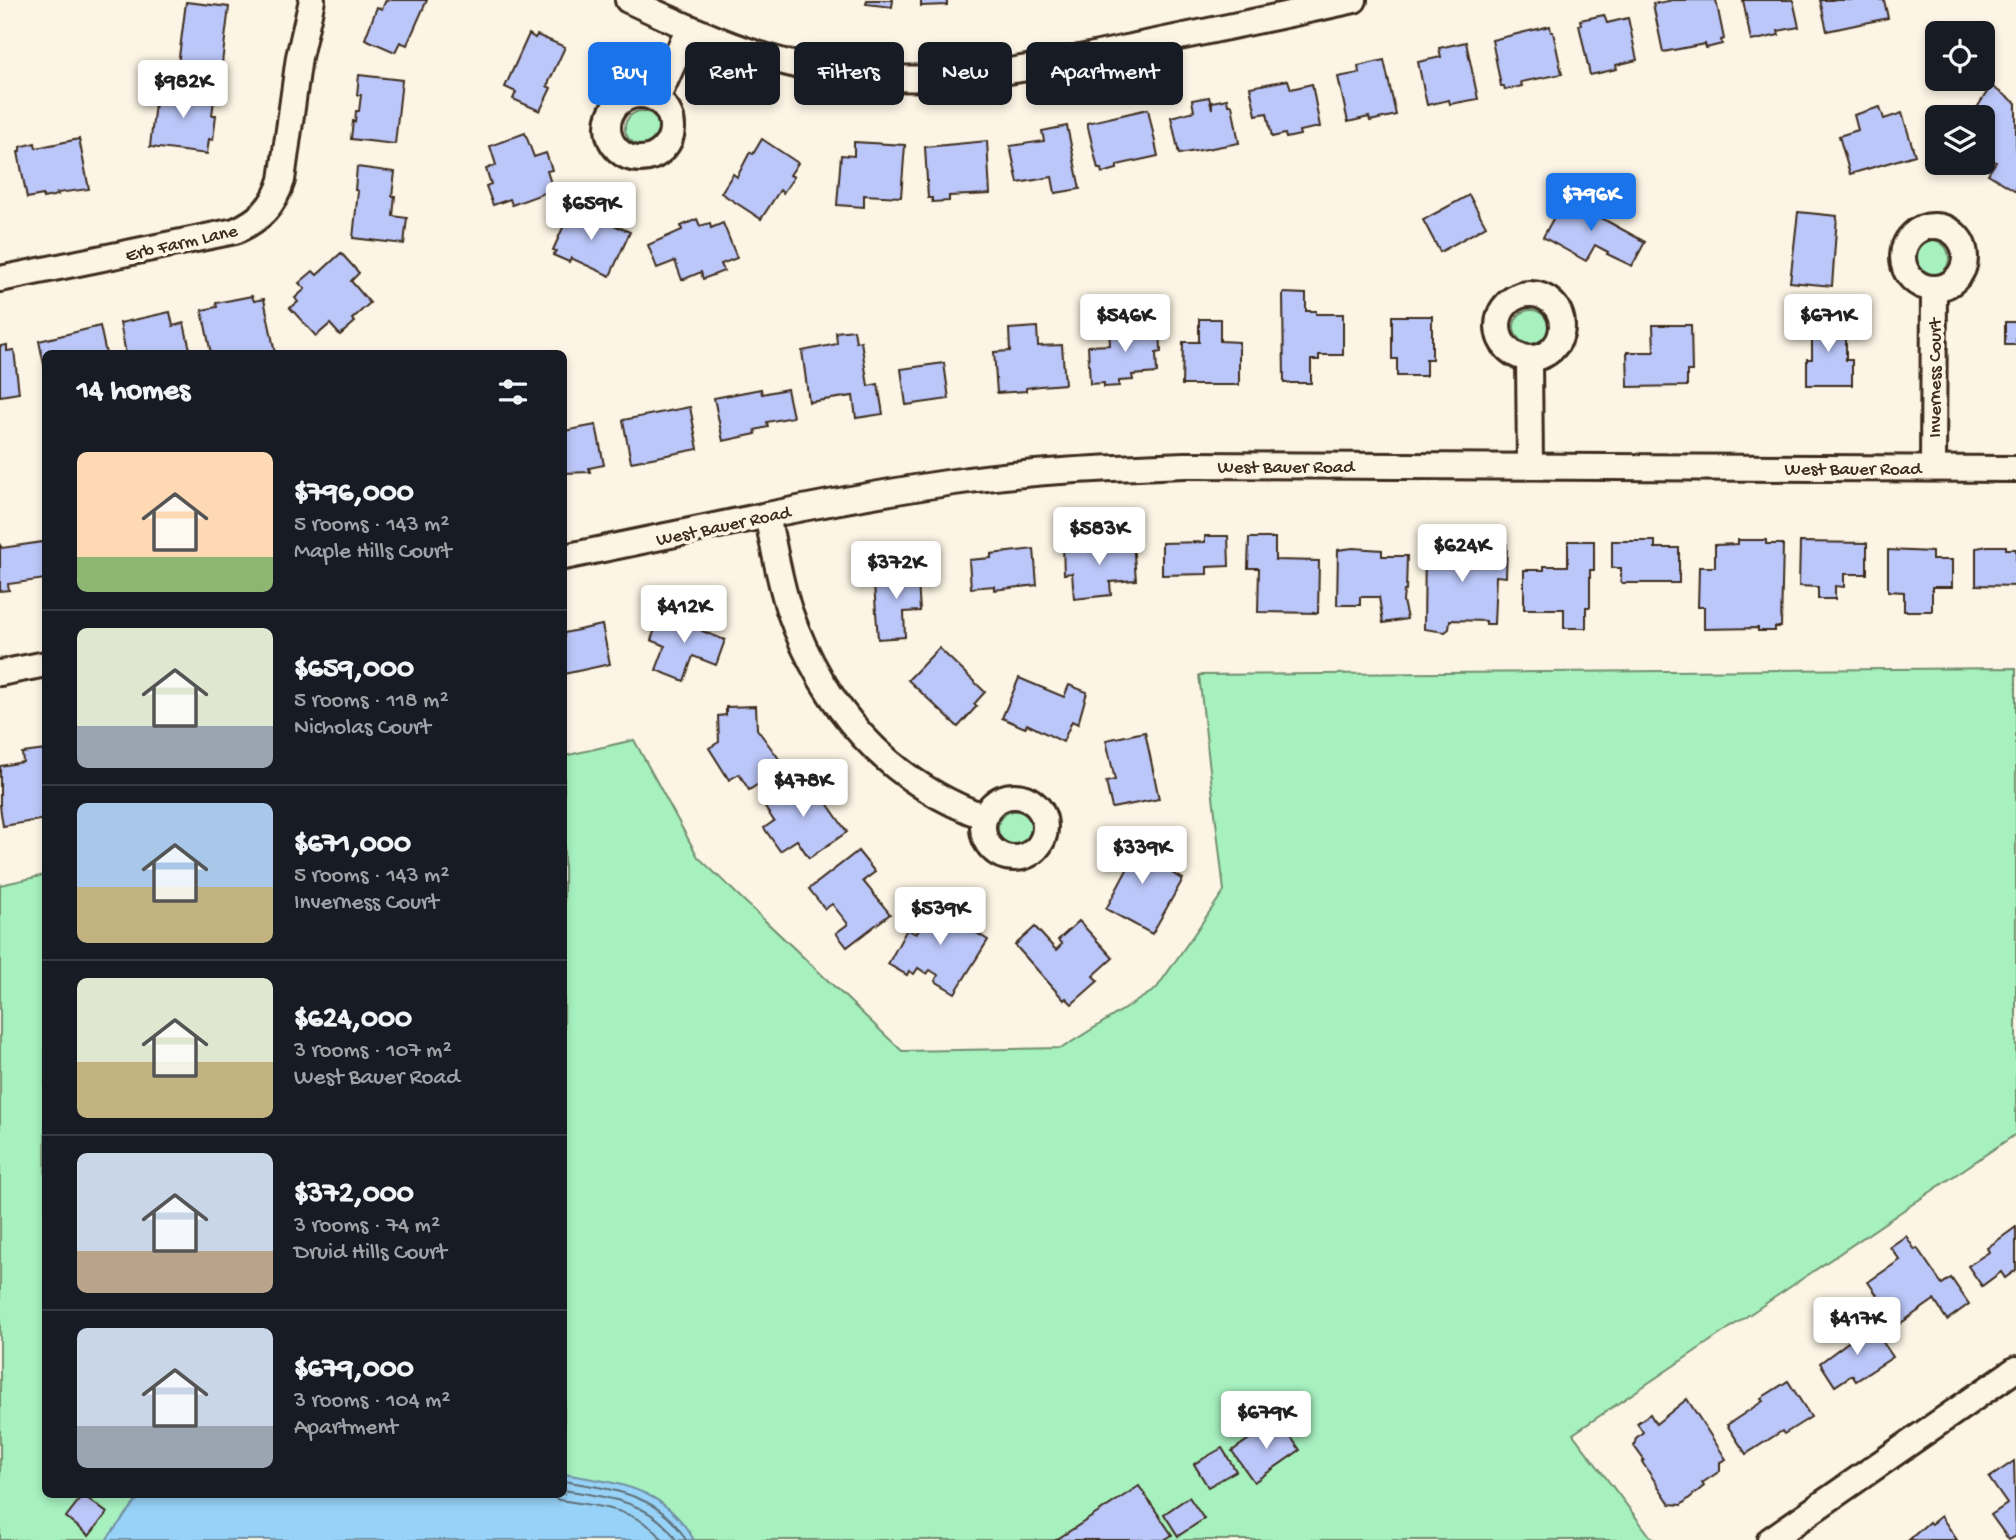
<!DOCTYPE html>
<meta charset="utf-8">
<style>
body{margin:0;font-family:"Gochi Hand",sans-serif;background:#20242c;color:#f1f3f6;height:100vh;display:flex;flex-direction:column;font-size:26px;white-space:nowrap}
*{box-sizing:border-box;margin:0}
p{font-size:23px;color:#9ea1a6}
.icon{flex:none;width:38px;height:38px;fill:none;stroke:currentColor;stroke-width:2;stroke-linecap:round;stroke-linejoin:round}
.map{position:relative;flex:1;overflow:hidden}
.sheet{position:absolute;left:42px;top:350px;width:525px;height:1148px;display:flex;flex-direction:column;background:#171b24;border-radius:10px;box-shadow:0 4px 10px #0003}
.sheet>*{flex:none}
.top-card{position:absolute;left:588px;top:42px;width:665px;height:63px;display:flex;gap:14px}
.buttons{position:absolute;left:1925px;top:21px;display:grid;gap:14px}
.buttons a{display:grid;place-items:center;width:70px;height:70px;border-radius:10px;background:#171b24;box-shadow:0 4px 10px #0003;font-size:35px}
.price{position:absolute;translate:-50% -60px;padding:0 16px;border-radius:7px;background:#fff;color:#222;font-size:23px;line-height:46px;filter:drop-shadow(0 2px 4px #0008)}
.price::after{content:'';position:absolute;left:50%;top:42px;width:21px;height:16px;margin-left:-10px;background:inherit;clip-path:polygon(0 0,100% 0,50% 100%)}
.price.on{background:#1a73e8;color:#fff}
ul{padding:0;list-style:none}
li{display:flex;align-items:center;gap:21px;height:175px;padding:0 35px}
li+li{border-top:2px solid #363941}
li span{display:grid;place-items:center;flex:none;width:196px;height:140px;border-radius:10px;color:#555}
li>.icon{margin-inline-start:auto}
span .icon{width:84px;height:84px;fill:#fffc;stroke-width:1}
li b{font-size:30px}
h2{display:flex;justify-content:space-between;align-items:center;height:84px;padding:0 35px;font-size:30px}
.pill{padding:0 24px;border-radius:10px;background:#171b24;box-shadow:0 4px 10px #0003;font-size:24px;line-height:63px}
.pill.on{background:#1a73e8;color:#fff}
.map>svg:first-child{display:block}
.green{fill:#a7f1bf;stroke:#718e6e;stroke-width:2}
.water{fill:#97d3f8;stroke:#728fa1;stroke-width:2}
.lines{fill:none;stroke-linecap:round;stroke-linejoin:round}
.shore{stroke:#606e75;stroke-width:2}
.building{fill:#bcc7f9;stroke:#3b2a1e;stroke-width:2}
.street-casing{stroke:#3b2a1e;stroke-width:30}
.street{stroke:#fcf5e5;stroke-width:24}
.labels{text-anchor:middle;stroke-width:7;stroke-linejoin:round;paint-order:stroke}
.street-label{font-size:19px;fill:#3b2a1e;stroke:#fcf5e5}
</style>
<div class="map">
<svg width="2016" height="1540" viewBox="0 0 2016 1540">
<rect width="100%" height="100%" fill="#fcf5e5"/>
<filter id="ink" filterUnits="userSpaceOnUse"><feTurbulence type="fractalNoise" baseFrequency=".0143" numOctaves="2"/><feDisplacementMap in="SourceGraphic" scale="14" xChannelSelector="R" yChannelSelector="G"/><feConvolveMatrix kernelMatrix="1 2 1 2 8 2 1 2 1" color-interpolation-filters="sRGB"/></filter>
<g filter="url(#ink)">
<!-- green -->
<g class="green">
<circle cx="642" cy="128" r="17"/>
<circle cx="1931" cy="258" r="18"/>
<circle cx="1531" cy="327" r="17"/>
<polygon points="2016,668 2016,1134 1573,1434 1653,1540 0,1540 0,885 45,875 46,1494 564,1494 564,756 634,740 698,857 902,1051 1062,1048 1156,989 1224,891 1199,675"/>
<circle cx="1015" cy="828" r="17"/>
</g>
<!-- water -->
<path class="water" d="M564 1474C619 1484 663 1486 694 1540H106L141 1495 564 1494Z"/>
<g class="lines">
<!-- shore -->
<g class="shore">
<path d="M564 1481C612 1490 659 1493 686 1540"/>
<path d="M564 1490C604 1497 653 1501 676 1540"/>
<path d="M548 1494 559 1500C595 1506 639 1508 663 1540"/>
</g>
</g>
<!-- building -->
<g class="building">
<polygon points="386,0 427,0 407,45 400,42 395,52 365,39 377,7 382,9"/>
<polygon points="867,0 893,0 892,7 866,4"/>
<polygon points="921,0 947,0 947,5 921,6"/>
<polygon points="1673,0 1716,0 1724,39 1721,40 1722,44 1706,48 1705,44 1663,52 1653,4"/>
<polygon points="1743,0 1793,0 1799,27 1778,31 1779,35 1751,41"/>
<polygon points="1820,0 1884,0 1888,18 1827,31"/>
<polygon points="186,2 229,7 221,71 178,65"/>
<polygon points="1604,15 1607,23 1628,18 1637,60 1616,65 1617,69 1590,75 1579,25 1581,24 1580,20"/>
<polygon points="1550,26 1551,32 1553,32 1562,74 1521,82 1522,86 1505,90 1504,86 1501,86 1492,40"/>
<polygon points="529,34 535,38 537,35 565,47 547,86 551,88 540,111 513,99 516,92 505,87"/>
<polygon points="1466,42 1478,99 1450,104 1449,100 1427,105 1418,62 1441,57 1439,48"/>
<polygon points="1384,60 1396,115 1370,121 1369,117 1348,122 1338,77 1359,73 1358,66"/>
<polygon points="359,75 402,80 395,144 351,139 353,121 355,122 356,111 359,111 361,95 357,95"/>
<polygon points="1288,80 1291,89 1312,84 1320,127 1299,131 1300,135 1286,138 1285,134 1272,137 1267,113 1256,115 1250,87"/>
<polygon points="157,85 215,93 212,115 216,115 213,140 209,139 207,154 150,147"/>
<polygon points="1991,86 2016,103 2016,191 1988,174 1996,162 1983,153 1983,117 1971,117"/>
<polygon points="1209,97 1212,109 1212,102 1227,99 1228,105 1232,105 1239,143 1179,154 1171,117 1194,111 1192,100"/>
<polygon points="1880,107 1884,119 1902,113 1915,155 1850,174 1839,136 1858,130 1854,115"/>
<polygon points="1148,109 1158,156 1117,165 1117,169 1102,173 1101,169 1098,169 1087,123"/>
<polygon points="1067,126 1080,189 1055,193 1052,177 1018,183 1010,146 1044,141 1042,131"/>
<polygon points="525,133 534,157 546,153 552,170 547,171 553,190 512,205 510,199 493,205 486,186 491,184 486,169 496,165 490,146"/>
<polygon points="79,139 89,189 57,193 58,195 43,198 43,195 27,198 18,152 20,151 20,147 35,143 36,148"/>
<polygon points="762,139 798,163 790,175 794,177 783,193 780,190 761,219 721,193 733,174 737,177 750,152 753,154"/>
<polygon points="987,141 990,194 949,196 949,201 932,202 932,198 928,198 925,147"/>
<polygon points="854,142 905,145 901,197 864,195 864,207 837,205 841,155 854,156"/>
<polygon points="357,167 395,172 392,196 395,196 393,216 407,218 404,244 353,238 358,191 355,190"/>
<polygon points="1469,195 1486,226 1440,252 1423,220"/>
<polygon points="1565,197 1579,205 1583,197 1601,206 1596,215 1645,242 1632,266 1607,254 1608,252 1595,245 1586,261 1543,237"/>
<polygon points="572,207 630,232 610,276 571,258 569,262 553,255 556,251 553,250"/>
<polygon points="1798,212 1837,216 1832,286 1790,282"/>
<polygon points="697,219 700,226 710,223 711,228 723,223 737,258 721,264 724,271 703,279 701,272 682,280 675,261 657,268 648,245 682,230 681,226"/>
<polygon points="341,253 359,273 351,281 370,303 352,319 355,322 340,335 330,324 316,336 290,308 298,302 295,298 305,289 299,283 313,271 317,275"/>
<polygon points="1283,293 1306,294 1306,311 1316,311 1316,314 1343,314 1343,355 1319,355 1319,360 1311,360 1311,383 1284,383"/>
<polygon points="252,296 254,301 264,299 275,353 211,354 202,310 217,307 216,303"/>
<polygon points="170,312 173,326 184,323 191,354 126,354 120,323"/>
<polygon points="1392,316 1432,316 1432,359 1426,359 1426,376 1397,376 1397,359 1392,359"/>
<polygon points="1199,319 1220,319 1220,341 1239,342 1239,385 1182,385 1183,342 1199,342"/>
<polygon points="1812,320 1846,321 1846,360 1852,360 1852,385 1807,385 1807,359 1812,359 1812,339 1803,339 1803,322 1812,322"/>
<rect x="2005" y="322" width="11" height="23"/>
<polygon points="1160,323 1161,352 1156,353 1157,373 1132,375 1133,380 1119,381 1119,386 1104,387 1104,383 1090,384 1088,346 1110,345 1109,327"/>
<polygon points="1653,325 1691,325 1692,371 1687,371 1687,386 1628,387 1627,352 1654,352"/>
<polygon points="100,326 106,354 46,354 46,374 39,341"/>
<polygon points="1037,327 1038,346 1062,345 1065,384 1040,386 1026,388 1026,391 997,393 994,352 1010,351 1009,329"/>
<polygon points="854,330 856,342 861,341 868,386 878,384 883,414 856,418 853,396 809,402 802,351 837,344 836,332"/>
<polygon points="7,345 7,351 14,350 19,393 0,396 0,346"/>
<polygon points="944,363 949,399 906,405 901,369"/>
<polygon points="761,389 762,394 787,389 793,417 767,422 768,427 755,430 756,434 723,441 714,398"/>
<polygon points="690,407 698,449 631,462 623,420"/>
<polygon points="596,425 604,465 589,468 590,472 564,473 564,431"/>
<polygon points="1205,536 1228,536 1229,566 1207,567 1207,574 1162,575 1162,543 1205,542"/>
<polygon points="1249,538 1275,538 1275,560 1319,561 1318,613 1258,612 1259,568 1248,568"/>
<polygon points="1470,540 1507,544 1506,577 1496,576 1494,624 1486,624 1486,621 1450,620 1449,629 1445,632 1424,629 1425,545 1457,549 1457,563 1469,564"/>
<polygon points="1738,540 1766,540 1766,544 1783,544 1781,627 1775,627 1775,631 1758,631 1758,628 1704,629 1704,607 1698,607 1699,567 1715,567 1715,545 1738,544"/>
<polygon points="1568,541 1594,541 1594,570 1590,570 1590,607 1586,607 1586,628 1564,628 1564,609 1524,609 1524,570 1544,570 1544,566 1568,566"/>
<polygon points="1612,541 1655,541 1655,548 1679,548 1679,583 1621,583 1621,568 1612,568"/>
<polygon points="43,542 46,579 8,584 9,590 0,591 0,545 2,548"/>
<polygon points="1133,542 1136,580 1110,582 1111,595 1074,599 1072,573 1064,574 1063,546"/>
<polygon points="1800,542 1867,543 1867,574 1844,574 1844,587 1835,586 1835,599 1818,599 1818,587 1799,586"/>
<polygon points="1988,546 2006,546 2006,549 2016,549 2016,586 1976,585 1976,548"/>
<polygon points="1353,548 1382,550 1382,556 1407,556 1406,591 1404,591 1403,601 1407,619 1383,623 1379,597 1360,597 1360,605 1337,605 1338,550"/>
<polygon points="1034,549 1037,585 994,590 994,586 971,588 969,560 991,558 991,554"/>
<polygon points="1888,550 1932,552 1932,560 1952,560 1952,587 1932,587 1932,611 1904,611 1904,592 1888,591"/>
<polygon points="917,568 920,611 904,612 905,637 878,639 874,585 880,585 879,571"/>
<polygon points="662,611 704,627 702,631 725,640 716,665 693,656 684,681 656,670 665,646 651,640"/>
<polygon points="602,625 610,664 564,674 564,633"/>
<polygon points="939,648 985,692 974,704 977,706 958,727 908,680"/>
<polygon points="1019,678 1064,697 1069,685 1087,692 1078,724 1072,721 1063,742 1027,724 1025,728 1002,718"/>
<polygon points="756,706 757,729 785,767 749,790 739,774 729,780 709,748 719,742 718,716 726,715 726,707"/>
<polygon points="1145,732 1159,799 1112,808 1106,782 1115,780 1106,740"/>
<polygon points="46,750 46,819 3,826 0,806 0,766 23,762 22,753"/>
<polygon points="808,776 847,832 809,858 797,840 780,851 764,828 774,821 764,806"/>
<polygon points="1124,832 1149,845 1143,857 1183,879 1152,934 1106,909 1129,866 1111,856"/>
<polygon points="858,851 875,872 863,881 890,914 847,947 836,933 848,924 832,904 825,909 809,889"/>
<polygon points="935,895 959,910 956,916 973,927 972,930 988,940 955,993 935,981 938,975 930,970 927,974 918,968 914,974 909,971 907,975 888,964 907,929 916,934 931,910 928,908"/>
<polygon points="1079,921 1113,958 1093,976 1098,981 1072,1004 1066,998 1064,1000 1015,945 1035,927 1056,950 1062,944 1058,940"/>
<polygon points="2016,1227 2016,1270 2005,1278 2001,1272 1982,1286 1968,1266 1989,1252 1987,1248"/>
<polygon points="1906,1236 1915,1250 1917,1248 1942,1284 1951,1278 1969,1304 1947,1320 1934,1300 1898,1325 1868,1282 1900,1260 1890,1247"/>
<polygon points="1871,1325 1893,1357 1856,1381 1852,1375 1835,1386 1820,1363"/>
<polygon points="1788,1381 1811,1417 1784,1434 1782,1431 1746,1454 1727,1425 1763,1401 1761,1398"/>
<polygon points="1687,1399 1726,1459 1720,1462 1720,1471 1702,1483 1704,1486 1681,1505 1670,1504 1642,1462 1644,1460 1634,1446 1636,1438 1643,1432 1637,1423 1650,1414 1656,1424"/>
<polygon points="1278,1419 1300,1450 1254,1482 1232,1451"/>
<polygon points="1222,1448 1236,1471 1208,1487 1194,1464"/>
<polygon points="2014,1461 2016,1536 2009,1540 1991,1515 2007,1504 1989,1478"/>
<polygon points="1139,1486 1172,1535 1164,1540 1056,1540"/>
<polygon points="83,1495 107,1513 89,1536 66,1517"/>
<polygon points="1189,1497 1204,1519 1178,1536 1164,1514"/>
<polygon points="1941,1516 1957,1540 1909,1540 1929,1522 1931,1524"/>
</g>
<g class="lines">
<!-- street casing -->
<g class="street-casing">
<g id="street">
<path d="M628 0C697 32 766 64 842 74 949 88 1033 68 1136 46 1209 31 1282 16 1354 0"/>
<circle cx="640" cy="127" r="32"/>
<polyline points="657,99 689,28"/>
<circle cx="1934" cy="257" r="31"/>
<path d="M0 279 235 231C260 220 274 206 282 180L299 57 312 0"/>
<circle cx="1530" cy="326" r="32"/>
<polyline points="1529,359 1530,466"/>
<polyline points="1933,468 1934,288"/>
<path d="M767 515C774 547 779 579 789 610 823 706 887 782 985 817"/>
<path d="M564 557C693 531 823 501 954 482 1031 471 1109 468 1186 465L2016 469"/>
<polyline points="0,673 46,664"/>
<circle cx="1014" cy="827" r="31"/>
<polyline points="1770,1540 2016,1369"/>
</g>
</g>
<!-- street -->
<use href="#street" class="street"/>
</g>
</g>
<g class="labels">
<!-- street labels -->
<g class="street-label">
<text transform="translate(181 241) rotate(-13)" y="7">Erb Farm Lane</text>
<text transform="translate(1933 378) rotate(-90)" y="7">Inverness Court</text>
<text x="1286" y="472">West Bauer Road</text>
<text x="1853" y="474">West Bauer Road</text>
<text transform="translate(723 524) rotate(-12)" y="7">West Bauer Road</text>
</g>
</g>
</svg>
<div class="buttons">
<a><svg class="icon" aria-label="locate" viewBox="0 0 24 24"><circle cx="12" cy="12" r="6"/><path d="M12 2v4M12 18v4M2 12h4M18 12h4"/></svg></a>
<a><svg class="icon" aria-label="layers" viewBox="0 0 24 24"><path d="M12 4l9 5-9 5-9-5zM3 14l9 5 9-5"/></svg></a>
</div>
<b class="price" style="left:183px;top:120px">$982K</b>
<b class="price on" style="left:1591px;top:233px">$796K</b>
<b class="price" style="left:591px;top:242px">$659K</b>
<b class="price" style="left:1125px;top:354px">$546K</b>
<b class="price" style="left:1828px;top:354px">$671K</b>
<b class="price" style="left:1099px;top:567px">$583K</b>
<b class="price" style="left:1462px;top:584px">$624K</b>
<b class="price" style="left:896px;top:601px">$372K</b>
<b class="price" style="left:684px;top:645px">$412K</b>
<b class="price" style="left:803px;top:819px">$478K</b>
<b class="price" style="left:1142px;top:886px">$339K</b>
<b class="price" style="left:940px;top:947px">$539K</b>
<b class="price" style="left:1857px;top:1357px">$417K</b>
<b class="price" style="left:1266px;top:1451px">$679K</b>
<div class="top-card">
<a class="pill on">Buy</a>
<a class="pill">Rent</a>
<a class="pill">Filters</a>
<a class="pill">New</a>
<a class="pill">Apartment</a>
</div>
<section class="sheet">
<h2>14 homes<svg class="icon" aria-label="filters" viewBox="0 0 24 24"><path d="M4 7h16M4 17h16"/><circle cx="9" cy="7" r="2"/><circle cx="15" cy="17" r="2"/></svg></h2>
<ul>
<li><span style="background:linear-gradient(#ffd9b3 75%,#8fb573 0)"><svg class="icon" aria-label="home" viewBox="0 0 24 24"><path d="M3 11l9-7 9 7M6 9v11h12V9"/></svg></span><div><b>$796,000</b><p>5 rooms · 143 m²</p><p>Maple Hills Court</p></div></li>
<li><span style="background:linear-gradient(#dfe7d0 70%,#9aa5b1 0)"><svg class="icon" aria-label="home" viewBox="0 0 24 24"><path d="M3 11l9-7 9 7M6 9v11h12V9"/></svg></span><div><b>$659,000</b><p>5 rooms · 118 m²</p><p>Nicholas Court</p></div></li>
<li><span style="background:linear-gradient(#a9c7e8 60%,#c2b280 0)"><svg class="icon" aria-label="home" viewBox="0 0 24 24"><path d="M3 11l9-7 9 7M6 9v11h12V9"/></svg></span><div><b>$671,000</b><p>5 rooms · 143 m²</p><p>Inverness Court</p></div></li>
<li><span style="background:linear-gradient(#dfe7d0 60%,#c2b280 0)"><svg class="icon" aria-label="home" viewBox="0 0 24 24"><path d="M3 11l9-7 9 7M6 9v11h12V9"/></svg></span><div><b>$624,000</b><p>3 rooms · 107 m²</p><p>West Bauer Road</p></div></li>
<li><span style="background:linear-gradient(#c9d6e8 70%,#b9a48a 0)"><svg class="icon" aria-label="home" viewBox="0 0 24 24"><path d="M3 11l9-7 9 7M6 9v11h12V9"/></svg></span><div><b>$372,000</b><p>3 rooms · 74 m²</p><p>Druid Hills Court</p></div></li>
<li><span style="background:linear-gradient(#c9d6e8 70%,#9aa5b1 0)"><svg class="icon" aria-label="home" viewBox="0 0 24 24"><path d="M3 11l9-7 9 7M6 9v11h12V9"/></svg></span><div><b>$679,000</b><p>3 rooms · 104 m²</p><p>Apartment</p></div></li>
</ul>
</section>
</div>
